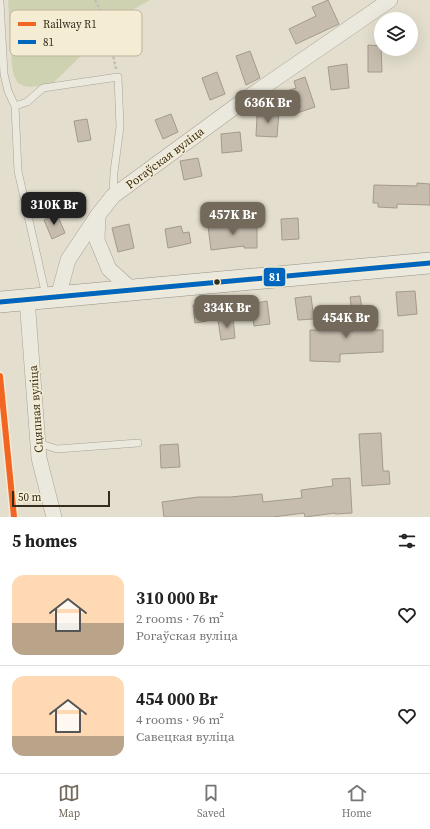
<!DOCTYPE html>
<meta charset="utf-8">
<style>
body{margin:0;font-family:"Source Serif 4",serif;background:#f2f2f2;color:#222;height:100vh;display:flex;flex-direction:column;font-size:15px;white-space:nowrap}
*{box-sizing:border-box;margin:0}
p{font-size:13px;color:#767676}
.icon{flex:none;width:22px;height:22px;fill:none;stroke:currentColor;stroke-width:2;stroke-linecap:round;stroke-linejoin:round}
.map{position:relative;height:517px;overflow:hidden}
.panel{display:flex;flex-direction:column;background:#fff;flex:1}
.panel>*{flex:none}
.controls{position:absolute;left:374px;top:12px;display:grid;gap:8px}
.controls a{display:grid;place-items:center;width:44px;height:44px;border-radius:50%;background:#fff;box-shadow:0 4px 16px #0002;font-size:20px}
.scale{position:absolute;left:12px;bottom:10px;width:98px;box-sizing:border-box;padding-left:4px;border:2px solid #362c1e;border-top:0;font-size:11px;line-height:14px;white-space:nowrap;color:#362c1e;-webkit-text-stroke:3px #f4edd3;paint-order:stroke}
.price{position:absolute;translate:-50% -34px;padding:0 9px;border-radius:8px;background:#736a5b;color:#fff;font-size:13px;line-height:26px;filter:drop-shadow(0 1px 2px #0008)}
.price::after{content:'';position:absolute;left:50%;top:24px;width:12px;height:9px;margin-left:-6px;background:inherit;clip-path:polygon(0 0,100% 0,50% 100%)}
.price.active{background:#222;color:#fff}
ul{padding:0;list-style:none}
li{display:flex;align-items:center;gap:12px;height:100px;padding:0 12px}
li+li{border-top:1px solid #e0e0e0}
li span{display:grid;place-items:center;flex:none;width:112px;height:80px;border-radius:12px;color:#555}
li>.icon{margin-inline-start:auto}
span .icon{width:48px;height:48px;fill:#fffc;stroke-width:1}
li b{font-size:17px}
h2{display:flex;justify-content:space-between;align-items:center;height:48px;padding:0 12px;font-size:17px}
.dock{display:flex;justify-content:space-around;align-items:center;height:56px;border-top:1px solid #e0e0e0;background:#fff;font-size:11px;color:#767676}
.dock a{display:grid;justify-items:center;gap:2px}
.dock .active{color:#736a5b}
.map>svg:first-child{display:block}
.green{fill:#cfd2b0}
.building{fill:#c6bdae;stroke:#a39a8c}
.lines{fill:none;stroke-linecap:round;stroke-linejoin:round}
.service-casing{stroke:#a8a396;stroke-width:8}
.minor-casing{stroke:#a8a396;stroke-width:16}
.secondary-casing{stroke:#989286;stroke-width:22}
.path{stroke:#c3bfb5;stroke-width:2.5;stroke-dasharray:3 2;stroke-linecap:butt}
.service{stroke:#ebe8de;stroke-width:7}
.minor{stroke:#ebe8de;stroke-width:15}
.secondary{stroke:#ebe8de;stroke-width:21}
.bus-1-casing{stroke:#f4edd3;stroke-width:8}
.bus-1{stroke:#0065bd;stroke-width:5}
.rail-1-casing{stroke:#f4edd3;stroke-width:9}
.rail-1{stroke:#f26522;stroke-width:6}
.bus-dot{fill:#362c1e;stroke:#f4edd3;stroke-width:1.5}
.labels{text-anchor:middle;stroke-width:3;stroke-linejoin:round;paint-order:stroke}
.street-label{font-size:12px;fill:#362c1e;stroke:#f4edd3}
.key{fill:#f4edd3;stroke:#bbb39d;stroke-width:1}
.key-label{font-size:11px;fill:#362c1e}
.line-badge{stroke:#f4edd3;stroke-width:1.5}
.badge-label{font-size:11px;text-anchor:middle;font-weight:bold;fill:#fff}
</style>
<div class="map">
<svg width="430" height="517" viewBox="0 0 430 517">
<rect width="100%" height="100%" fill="#e3decd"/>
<!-- green -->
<polygon class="green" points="8,0 150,0 123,15 52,84 30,87 24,86 18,83 14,76 12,66"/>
<!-- building -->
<g class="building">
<polygon points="328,0 339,24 296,44 289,29 316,16 312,7"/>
<polygon points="368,45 381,46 382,72 368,72"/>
<polygon points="250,51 260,78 246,85 236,56"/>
<polygon points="347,64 349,88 331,90 328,67"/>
<polygon points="217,72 225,94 210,100 202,78"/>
<polygon points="305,77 315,107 291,115 284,92 296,88 294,81"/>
<polygon points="262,111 279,111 277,137 256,136 257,116 262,116"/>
<polygon points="171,114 178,132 163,139 155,120"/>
<polygon points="87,119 91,140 78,142 74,121"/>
<polygon points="240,132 242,151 222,153 221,134"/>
<polygon points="198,158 202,176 184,180 180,161"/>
<polygon points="417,183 430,184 430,205 397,204 397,208 378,207 378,203 373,203 374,185 417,186"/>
<polygon points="57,214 65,233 52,239 44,220"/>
<polygon points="298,218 299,239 282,240 281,219"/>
<polygon points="232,223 232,224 257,223 257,248 244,248 244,246 211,250 208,226"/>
<polygon points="129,224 134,248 118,252 112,228"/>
<polygon points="181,226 183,233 189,232 191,243 168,248 165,229"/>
<polygon points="415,291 417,314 398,316 396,292"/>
<polygon points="311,296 314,319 298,320 295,298"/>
<polygon points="360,296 365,330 383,330 383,352 340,354 340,362 310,361 310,330 354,331 350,297"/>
<polygon points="267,301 270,324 254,326 251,304"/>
<polygon points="205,304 207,321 195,323 193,305"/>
<polygon points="233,318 235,338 221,340 218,320"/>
<polygon points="381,433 383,471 389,471 390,484 362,486 359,434"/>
<polygon points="178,444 180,467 161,468 160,445"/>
<polygon points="350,478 352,513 335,514 335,513 305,517 304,513 273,517 164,517 162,502 198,497 230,497 262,494 263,502 302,498 301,490 333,486 332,479"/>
</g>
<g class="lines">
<!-- service casing -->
<g class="service-casing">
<g id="service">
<polyline points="0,2 4,74 8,91 15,106 27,102 43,88 118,77 120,127 114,172 113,196"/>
<polyline points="15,106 18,171 46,296"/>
<polyline points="38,443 57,449 138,443"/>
</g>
</g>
<!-- minor casing -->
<g class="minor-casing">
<g id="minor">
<polyline points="98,215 97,240 109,269 132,290"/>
<polyline points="58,297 68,260 98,215 113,196 240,103 390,0"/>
<polyline points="27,299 39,458 54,517"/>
</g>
</g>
<!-- secondary casing -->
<g class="secondary-casing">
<polyline id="secondary" points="0,302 430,263"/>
</g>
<!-- path -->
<polyline class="path" points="95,0 105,18 116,69"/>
<!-- service -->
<use href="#service" class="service"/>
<!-- minor -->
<use href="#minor" class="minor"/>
<!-- secondary -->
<use href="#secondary" class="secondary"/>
<!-- bus-1 casing -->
<g class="bus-1-casing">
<polyline id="bus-1" points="0,302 430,263"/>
</g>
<!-- bus-1 -->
<use href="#bus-1" class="bus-1"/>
<!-- rail-1 casing -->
<g class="rail-1-casing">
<polyline id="rail-1" points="0,376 14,517"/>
</g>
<!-- rail-1 -->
<use href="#rail-1" class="rail-1"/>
</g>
<!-- markers -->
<circle class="bus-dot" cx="217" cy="282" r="3.5"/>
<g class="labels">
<!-- street labels -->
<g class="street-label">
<text transform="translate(165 158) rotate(-37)" y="4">Рогаўская вуліца</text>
<text transform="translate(36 409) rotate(-94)" y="4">Сцяпная вуліца</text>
</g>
</g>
<!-- legend -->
<rect x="10" y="10" width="132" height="46" rx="6" class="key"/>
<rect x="18" y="22" width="18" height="4" fill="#f26522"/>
<rect x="18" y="40" width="18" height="4" fill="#0065bd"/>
<g class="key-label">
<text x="43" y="28">Railway R1</text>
<text x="43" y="46">81</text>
</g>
<rect class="line-badge" x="263" y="267" width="23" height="20" rx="4" fill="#0065bd"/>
<g class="badge-label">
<text x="275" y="281">81</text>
</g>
</svg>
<div class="controls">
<a><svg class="icon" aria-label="layers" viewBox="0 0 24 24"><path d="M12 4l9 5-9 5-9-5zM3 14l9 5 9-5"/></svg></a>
</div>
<div class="scale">50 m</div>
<b class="price" style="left:268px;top:124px">636K Br</b>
<b class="price active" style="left:54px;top:226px">310K Br</b>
<b class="price" style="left:233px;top:236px">457K Br</b>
<b class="price" style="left:227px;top:329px">334K Br</b>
<b class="price" style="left:346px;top:339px">454K Br</b>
</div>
<section class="panel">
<h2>5 homes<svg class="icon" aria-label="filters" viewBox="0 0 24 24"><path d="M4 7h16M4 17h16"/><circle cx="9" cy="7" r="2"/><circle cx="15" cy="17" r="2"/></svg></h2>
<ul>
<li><span style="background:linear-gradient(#ffd9b3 60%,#b9a48a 0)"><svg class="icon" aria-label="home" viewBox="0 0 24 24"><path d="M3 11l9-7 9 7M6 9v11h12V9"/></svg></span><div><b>310 000 Br</b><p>2 rooms · 76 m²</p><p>Рогаўская вуліца</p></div><svg class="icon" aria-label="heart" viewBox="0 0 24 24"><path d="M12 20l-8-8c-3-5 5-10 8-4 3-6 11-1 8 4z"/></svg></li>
<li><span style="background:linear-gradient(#ffd9b3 75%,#b9a48a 0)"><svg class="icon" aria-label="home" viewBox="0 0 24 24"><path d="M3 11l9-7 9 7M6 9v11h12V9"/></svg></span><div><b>454 000 Br</b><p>4 rooms · 96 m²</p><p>Савецкая вуліца</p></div><svg class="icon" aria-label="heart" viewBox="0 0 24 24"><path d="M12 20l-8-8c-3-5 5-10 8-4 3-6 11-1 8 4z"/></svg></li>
</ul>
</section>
<nav class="dock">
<a class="active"><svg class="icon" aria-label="map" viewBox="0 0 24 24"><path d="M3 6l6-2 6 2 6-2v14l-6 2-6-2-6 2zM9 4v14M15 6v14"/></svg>Map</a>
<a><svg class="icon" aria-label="saved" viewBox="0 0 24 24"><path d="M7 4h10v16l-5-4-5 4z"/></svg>Saved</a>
<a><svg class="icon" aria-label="home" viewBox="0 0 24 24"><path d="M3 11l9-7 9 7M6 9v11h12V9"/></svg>Home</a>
</nav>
